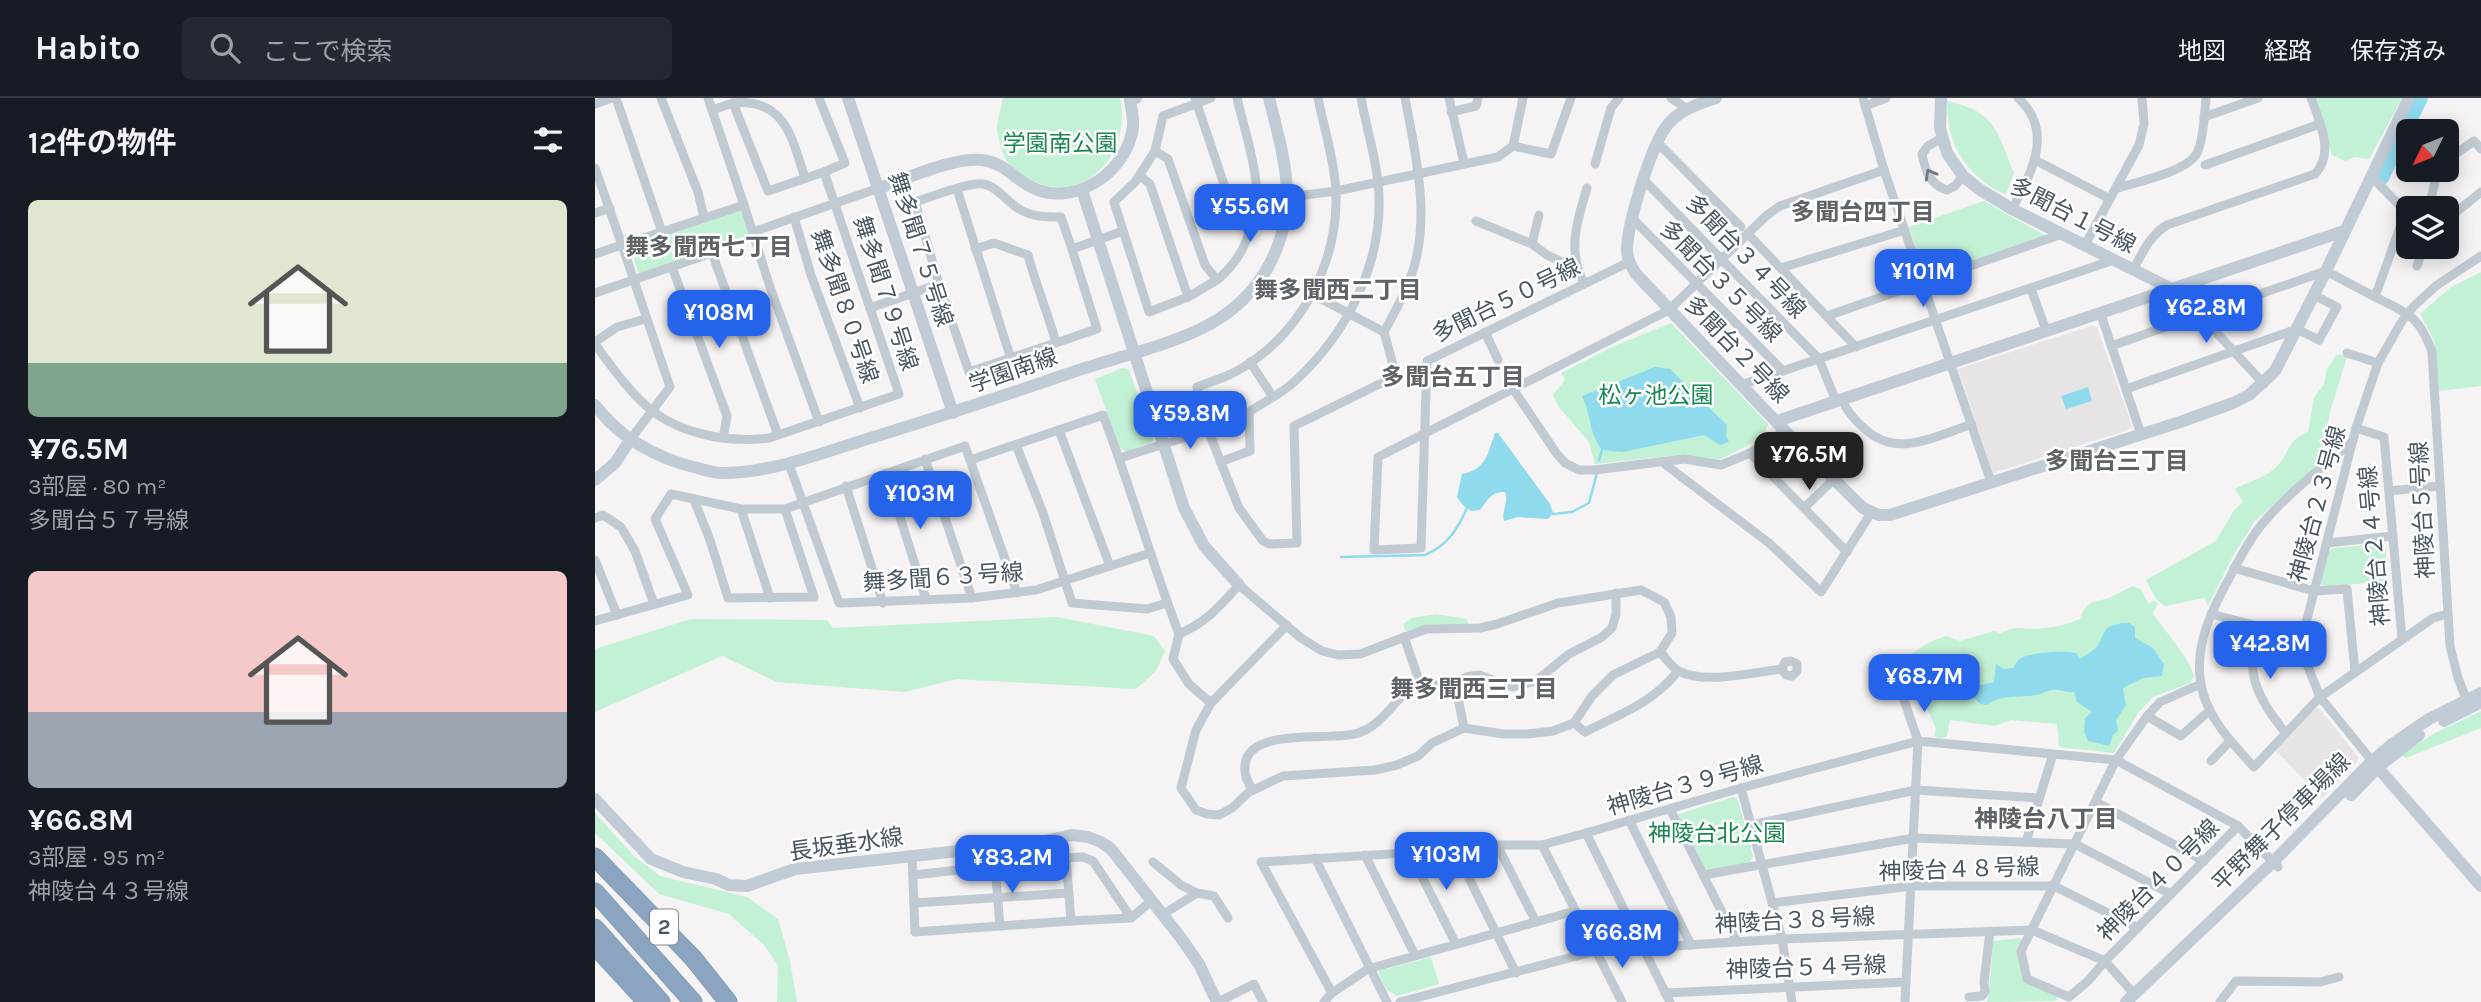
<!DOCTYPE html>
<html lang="ja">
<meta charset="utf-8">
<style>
body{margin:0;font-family:Karla,"Noto Sans JP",sans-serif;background:#242831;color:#f1f3f6;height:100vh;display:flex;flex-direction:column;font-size:26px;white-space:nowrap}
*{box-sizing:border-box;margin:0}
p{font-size:23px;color:#9ea1a6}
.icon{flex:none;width:38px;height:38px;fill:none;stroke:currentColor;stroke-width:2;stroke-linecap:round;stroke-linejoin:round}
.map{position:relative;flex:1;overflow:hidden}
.drawer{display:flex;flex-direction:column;background:#171b24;width:595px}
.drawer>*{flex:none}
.needle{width:46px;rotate:227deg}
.fabs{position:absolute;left:1801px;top:21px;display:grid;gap:14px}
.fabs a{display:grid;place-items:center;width:63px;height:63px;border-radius:10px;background:#171b24;box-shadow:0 4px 18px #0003;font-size:35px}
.price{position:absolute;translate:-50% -60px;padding:0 16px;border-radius:14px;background:#2563eb;color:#fff;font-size:23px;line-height:46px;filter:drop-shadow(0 2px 4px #0008)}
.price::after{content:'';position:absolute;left:50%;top:42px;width:21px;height:16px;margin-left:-10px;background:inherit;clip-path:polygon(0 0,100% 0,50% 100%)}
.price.current{background:#222;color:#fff}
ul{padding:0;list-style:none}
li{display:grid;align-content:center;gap:14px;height:371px;padding:0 28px}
li span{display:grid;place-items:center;height:217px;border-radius:10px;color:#555}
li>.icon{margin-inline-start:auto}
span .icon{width:126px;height:126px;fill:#fffc;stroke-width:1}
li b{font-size:30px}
h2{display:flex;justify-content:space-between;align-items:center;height:84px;padding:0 28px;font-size:30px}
header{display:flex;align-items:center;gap:42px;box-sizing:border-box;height:98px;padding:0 35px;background:#171b24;border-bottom:2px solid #363941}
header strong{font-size:33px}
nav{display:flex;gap:38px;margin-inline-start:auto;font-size:24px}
.search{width:490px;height:63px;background:#242831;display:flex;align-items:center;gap:18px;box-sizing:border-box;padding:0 24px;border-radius:10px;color:#9ea1a6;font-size:26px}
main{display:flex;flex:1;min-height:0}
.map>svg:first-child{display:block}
.education{fill:#e6e4e5}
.green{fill:#c3f1d5}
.water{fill:#90daee}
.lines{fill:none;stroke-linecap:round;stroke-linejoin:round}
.stream{stroke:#90daee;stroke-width:2.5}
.river{stroke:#90daee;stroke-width:14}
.highway-casing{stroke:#7690ad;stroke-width:19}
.street{stroke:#c1cad2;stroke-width:9}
.secondary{stroke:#c1cbd6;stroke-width:12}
.highway{stroke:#8ba5c1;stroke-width:18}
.oneway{stroke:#6e7983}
.labels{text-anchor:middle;stroke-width:5;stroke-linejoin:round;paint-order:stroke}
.shield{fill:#fff;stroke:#808990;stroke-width:2}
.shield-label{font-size:21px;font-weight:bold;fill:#4a5661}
.park-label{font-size:23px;fill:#17864f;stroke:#fff}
.street-label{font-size:23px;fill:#4a5661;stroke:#fff}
.neighbourhood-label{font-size:24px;font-weight:bold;fill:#5f6368;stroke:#fff}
</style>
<header>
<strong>Habito</strong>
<div class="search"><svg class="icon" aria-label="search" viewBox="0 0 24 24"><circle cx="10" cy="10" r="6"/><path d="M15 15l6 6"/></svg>ここで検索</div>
<nav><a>地図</a><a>経路</a><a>保存済み</a></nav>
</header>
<main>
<section class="drawer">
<h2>12件の物件<svg class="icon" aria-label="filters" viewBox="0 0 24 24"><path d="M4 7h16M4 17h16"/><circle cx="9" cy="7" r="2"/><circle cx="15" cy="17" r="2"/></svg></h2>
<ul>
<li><span style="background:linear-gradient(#dfe7d0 75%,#7fa58c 0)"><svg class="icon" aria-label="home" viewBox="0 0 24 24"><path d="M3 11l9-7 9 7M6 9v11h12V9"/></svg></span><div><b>¥76.5M</b><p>3部屋 · 80 m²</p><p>多聞台５７号線</p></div></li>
<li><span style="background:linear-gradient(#f6c9c9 65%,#9aa5b1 0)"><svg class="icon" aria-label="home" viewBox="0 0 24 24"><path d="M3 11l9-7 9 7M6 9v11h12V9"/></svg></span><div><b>¥66.8M</b><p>3部屋 · 95 m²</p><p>神陵台４３号線</p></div></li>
</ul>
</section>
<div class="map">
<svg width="1886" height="904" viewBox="0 0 1886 904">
<rect width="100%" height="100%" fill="#f5f3f3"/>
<!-- education -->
<g class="education">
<polygon points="1496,228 1502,229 1537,328 1530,333 1398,375 1363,271"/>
<polygon points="1721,610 1724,610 1763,659 1762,664 1727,700 1681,653"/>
</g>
<!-- green -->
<g class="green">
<path d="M408 0H525C533 35 516 76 479 87 459 94 423 82 412 63 407 55 403 41 402 32 402 22 406 10 408 0Z"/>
<polygon points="1720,0 1807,0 1774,61 1760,59 1750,63 1737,57"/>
<path d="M1352 3C1400 13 1402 33 1419 75L1411 96C1402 94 1394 88 1387 82 1361 61 1352 35 1352 3Z"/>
<polygon points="1389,103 1451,138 1337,177 1329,173 1314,129"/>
<polygon points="144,112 149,114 157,137 48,176 43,174 36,152 39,148"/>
<polygon points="1886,174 1886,288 1844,293 1839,242 1825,216 1856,189"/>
<polygon points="1076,225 1173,326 1170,334 1152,348 1123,362 1084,357 1000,366 994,344 964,309 958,297 970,282 966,275 1015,250"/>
<path d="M1742 256 1752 259 1735 314 1728 352 1735 357 1660 423 1638 458 1613 508 1609 500 1570 508 1561 501 1551 482 1621 443 1639 412 1648 404 1640 391C1653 384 1675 378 1684 366 1696 352 1692 343 1713 334L1719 300 1729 286 1732 271Z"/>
<polygon points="528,270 534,272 558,341 556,345 531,354 525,350 500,281"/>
<polygon points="1787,446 1791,451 1792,483 1729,489 1725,485 1733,454 1738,450"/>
<path d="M1538 488 1545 491 1554 506 1558 502 1563 505 1558 515C1570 534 1593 557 1599 578L1595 585 1558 599 1543 615 1519 655 1464 649 1462 626 1416 622 1400 628 1355 622 1352 638 1346 641 1339 638 1341 631 1327 598 1309 593 1317 578 1313 565 1317 555 1335 544 1351 538 1365 543 1400 533 1404 536C1422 527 1423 531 1441 531 1456 530 1471 527 1485 521 1491 504 1495 505 1510 501 1520 498 1529 492 1538 488Z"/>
<polygon points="841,516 872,521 873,527 836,526 811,533 808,526 817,520"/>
<polygon points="462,519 559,538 570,553 561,573 541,591 362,581 309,594 182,584 127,558 0,614 0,551 96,521 232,522 237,530"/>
<polygon points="1886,613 1886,630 1811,660 1806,657 1840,635"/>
<polygon points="1138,699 1143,702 1158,758 1154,766 1114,773 1108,770 1084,720 1084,716"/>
<polygon points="0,715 39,758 65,778 152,799 183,821 195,863 202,904 182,904 183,867 169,847 134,816 64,796 0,735"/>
<path d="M1425 840 1427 844 1422 854 1427 881 1461 897 1462 903 1392 904C1396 885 1396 864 1398 843Z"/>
<polygon points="836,859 844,886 802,898 791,891 783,873"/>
</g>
<!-- water -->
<g class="water">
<path d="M1060 269 1075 271 1132 327 1131 338 1134 344 1125 347 1109 337 1028 354 1007 352C994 336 996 316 987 298Z"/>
<polygon points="1493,289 1497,303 1471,311 1466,298"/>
<path d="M900 335H903L955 406 958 415 953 421 923 419 909 423C906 414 914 405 910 394 896 393 893 402 885 412L876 413 868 407 862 399 867 376C892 371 892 356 900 335Z"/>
<path d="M1527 525H1534L1540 529V540L1558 550 1569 566 1567 578 1548 580 1528 590 1531 607 1521 622 1523 632 1518 637 1514 648 1493 643 1489 633 1490 620 1497 614 1482 604 1479 594C1470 595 1465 591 1457 592 1452 593 1447 596 1441 597 1425 600 1406 596 1392 607L1385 606 1377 597 1382 588 1399 584 1401 566 1409 571 1418 570C1420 567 1422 563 1425 561 1433 554 1471 552 1481 555L1485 561C1491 557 1500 552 1503 547 1512 532 1506 530 1527 525Z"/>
</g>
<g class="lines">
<!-- stream -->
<g class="stream">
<polyline points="1004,362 1007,352"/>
<polyline points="958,416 977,414 994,405 1002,375"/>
<path d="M746 459 830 457C853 447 862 432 872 410"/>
</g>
<!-- river -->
<polyline class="river" points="1787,80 1826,0"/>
<!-- highway casing -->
<g class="highway-casing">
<g id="highway">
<polyline points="0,759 98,860 133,904"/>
<polyline points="0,794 98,904"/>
<polyline points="0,830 66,904"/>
<polyline points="4,852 49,901"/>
</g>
</g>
<!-- street -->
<g class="street">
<polyline points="21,0 67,134"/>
<polyline points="66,0 103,94 109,120"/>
<polyline points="113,0 149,107"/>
<path d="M600 0 642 125 655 131C673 97 650 36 642 0"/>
<path d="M616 0 568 18 560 53 573 61 610 167 622 182C639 168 650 151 655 131"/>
<path d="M723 0C729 30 740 65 741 95 743 166 705 238 642 273 629 280 615 284 602 289L613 332 644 410 668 443 674 446 702 445 699 328 801 278 789 234C798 217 808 200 815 181 837 123 821 59 810 0"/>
<polyline points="854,0 869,65"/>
<polyline points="1076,0 1091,10"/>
<polyline points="1268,0 1289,72 1396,384"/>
<path d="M138 5C191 0 197 41 210 80"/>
<polyline points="0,6 17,0"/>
<polyline points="1270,8 1291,0"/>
<polyline points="117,12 138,5 173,93 229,74"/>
<polyline points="856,14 881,8 883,0"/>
<polyline points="1609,19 1663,0"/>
<polyline points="1799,29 1813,43"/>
<path d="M1347 40 1333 48 1327 56C1330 72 1335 87 1352 92L1360 88 1368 78"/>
<polyline points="1063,45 1146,129"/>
<polyline points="918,48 956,56 976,0"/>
<polyline points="560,53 540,84 519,104 554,214 593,199 622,182"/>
<polyline points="1440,62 1515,101"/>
<polyline points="1852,62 1879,43 1886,51"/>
<polyline points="1000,66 1016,10 1024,0"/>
<polyline points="1610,67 1725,26"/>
<polyline points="0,70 27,147 0,156"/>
<polyline points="545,78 555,86 593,199"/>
<polyline points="1049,82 1224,261 1241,303"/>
<path d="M1523 90C1543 84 1593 73 1602 55 1608 45 1610 13 1611 0"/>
<polyline points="362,91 416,261"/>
<polyline points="694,99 741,93 903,59 918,48 928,0"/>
<polyline points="1834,110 1842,75 1839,72"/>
<path d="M1417 111C1436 76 1460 33 1423 0"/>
<polyline points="0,115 15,110"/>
<polyline points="1852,118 1854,120 1886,94"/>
<polyline points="199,119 216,177 265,310"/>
<polyline points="1038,121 1188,273"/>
<polyline points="881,123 937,146 952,157 982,171"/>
<polyline points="158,134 284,90"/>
<polyline points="1153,136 1261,249"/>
<polyline points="937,146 944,117"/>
<polyline points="1490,147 1544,47 1549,26 1547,0"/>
<path d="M380 151 399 145 433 157C441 187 453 215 461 245"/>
<polyline points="1034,164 832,263 826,450 779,452 783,359 918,291 962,356 970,365 984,372 999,372 1089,361 1126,367 1155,355 1190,333"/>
<polyline points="1822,168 1828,149"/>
<polyline points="77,169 132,318 128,340"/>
<polyline points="1186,170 1310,132"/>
<path d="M1538 172C1548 154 1555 137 1572 127L1720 76C1740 54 1725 25 1716 0"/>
<path d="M989 185C972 153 982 123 992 90"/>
<path d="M344 186 320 104C335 99 374 84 388 86 402 88 412 104 424 111 437 119 451 119 466 119L477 151"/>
<polyline points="1580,190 1669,286"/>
<polyline points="1436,191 1451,232"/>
<polyline points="0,195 117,155 183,337"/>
<polyline points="717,196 789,234"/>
<path d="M1780 199C1813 216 1824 217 1837 254L1855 548 1863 580 1874 608"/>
<polyline points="275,210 344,186 374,274 502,231 477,151 528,133"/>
<polyline points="1505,214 1546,336"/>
<polyline points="1232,218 1467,136"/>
<polyline points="890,234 903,262"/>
<polyline points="0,244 22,229 50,221"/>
<path d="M0 246C17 269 34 294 56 312 88 337 135 345 174 340L304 296 229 74 250 65 224 0"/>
<polyline points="1516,248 1731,173 1780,199 1809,118 1807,110 1776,78"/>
<polyline points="1752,255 1783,265"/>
<polyline points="655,264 678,299"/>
<polyline points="916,287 918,291 1074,212 1171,118 1185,108 1289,72"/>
<polyline points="1146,287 1519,162"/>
<polyline points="1531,291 1702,231 1724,242 1742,209 1719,197"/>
<path d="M1247 301C1252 314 1259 322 1270 331 1302 361 1341 338 1377 326"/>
<polyline points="1761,330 1789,339 1807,541"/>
<polyline points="464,332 515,468"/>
<polyline points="35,342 75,289 27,147 149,107 175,189 224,324"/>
<path d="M1758 343C1728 369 1693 395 1668 425 1655 440 1646 458 1637 475 1616 513 1596 552 1608 595 1616 624 1640 648 1659 669L1725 599 1838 520 1852 516"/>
<polyline points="421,347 448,415 477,505 552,511 572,505"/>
<polyline points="1155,355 1252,454"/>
<polyline points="525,360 613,332"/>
<polyline points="330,361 377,500"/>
<path d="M375 362 508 317C536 389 556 463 584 536 612 524 624 509 644 487L706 540 727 553 743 557 765 556 831 531 885 530 902 526 963 505 1046 492 1069 504 1076 519 1077 535 1065 554 1018 577 997 598 979 625 958 633 932 636H908L869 630 837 645 823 658 802 667 780 672 688 678 654 694 637 710 624 717 612 716 601 712 586 690 601 632 616 605 692 527"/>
<path d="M625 364 655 353 654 314C669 304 686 296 699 284 754 234 791 160 783 84 780 56 771 28 766 0"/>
<polyline points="1067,364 1174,445 1226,494 1276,415"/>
<polyline points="194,366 244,505 377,500 441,492 555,455"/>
<polyline points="291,375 331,501"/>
<polyline points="251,388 288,505"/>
<polyline points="1794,393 1845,388"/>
<polyline points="99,402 115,442 133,500 219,499 190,411"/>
<polyline points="1209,410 1239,381"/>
<polyline points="146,411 175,500"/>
<polyline points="0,420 8,417 26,429 40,453 59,506"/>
<polyline points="1732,445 1798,438"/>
<polyline points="0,462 22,517"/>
<polyline points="1639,470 1719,493 1752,491 1760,574"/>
<polyline points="1616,516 1709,540"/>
<polyline points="0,523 93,497 60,421 76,396 146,411 190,411 370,348 422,495"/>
<path d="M1662 528C1649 573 1662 601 1691 635"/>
<polyline points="584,536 578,561 594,586 616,605"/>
<polyline points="809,539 825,585"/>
<path d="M1065 554C1071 560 1077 570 1084 573 1109 587 1160 574 1187 571L1190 564 1196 563 1202 566V573L1197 578 1191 577 1187 571"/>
<polyline points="1606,586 1565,604 1552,618 1521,662 1426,853 1432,881 1474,899 1493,883 1510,863 1643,728"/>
<polyline points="855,593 871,579 884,577 918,589 941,583 974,556 1007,539 1017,530 1021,516 1021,495"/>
<polyline points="1308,599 1323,643 1310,904"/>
<polyline points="1552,618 1586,638 1615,612"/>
<path d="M979 625 990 634C1025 616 1058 605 1083 573"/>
<polyline points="1616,663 1635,643"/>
<polyline points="1777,663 1725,599 1713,569 1709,533 1761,330 1783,265 1807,223 1819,208 1842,187 1886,158"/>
<polyline points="1146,690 1187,841 1197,904"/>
<path d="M658 692C652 683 649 677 650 667 654 628 736 644 763 635 805 622 810 556 863 600L869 630"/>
<polyline points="1501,704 1609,763"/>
<polyline points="1075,711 1142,844"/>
<polyline points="1034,722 1096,847"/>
<polyline points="1156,727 1321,692 1444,700"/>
<polyline points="1431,744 1458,656"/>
<polyline points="902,747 941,824"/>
<polyline points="947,747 1027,904"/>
<polyline points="860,752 921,875"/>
<polyline points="815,755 861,846"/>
<polyline points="770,757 820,857"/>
<polyline points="317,758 320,834 476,823"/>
<polyline points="720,760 792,904"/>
<polyline points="558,764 586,787 602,795"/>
<polyline points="400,768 405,828"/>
<polyline points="318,777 400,768 448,767 471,760"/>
<polyline points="1108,777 1319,740 1480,746 1576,796"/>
<polyline points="319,805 474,795"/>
<polyline points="1177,805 1317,788 1459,788 1543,830"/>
<polyline points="567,817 602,795 619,798 633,820"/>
<polyline points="536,820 498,763 488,759 471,760 476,823 536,820 555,804"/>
<polyline points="737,895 666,764 860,752 902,747 947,747 991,735"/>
<polyline points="1070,895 1311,884"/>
<polyline points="1374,899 1387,898 1390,893 1389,884 1395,833"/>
<polyline points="623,904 659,886 668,904"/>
<polyline points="729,904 737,895 773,871 980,813"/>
<polyline points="805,904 1001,853 1187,841 1437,832 1510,863 1540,897"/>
<polyline points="1075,904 991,735 1146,690 1323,643 1521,662 1643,728 1683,769"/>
<polyline points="1625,904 1641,883 1725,884 1744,879"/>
</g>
<!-- secondary -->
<g class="secondary">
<polyline points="253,0 358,315"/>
<path d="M1121 0C1101 7 1083 12 1070 30 1055 53 1033 123 1032 151 1032 161 1036 168 1041 176L1190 333 1268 410 1284 417H1295L1588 323 1638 305 1654 297 1680 273 1731 173 1814 0"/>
<polyline points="1346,0 1345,30 1352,55 1368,78 1384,91 1417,111 1577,191 1749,133"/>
<path d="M284 90C312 81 357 59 387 62 413 65 421 85 443 92 485 107 533 71 538 29 539 20 536 10 535 2L541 0"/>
<polyline points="487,92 589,410 609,448 644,487"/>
<path d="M0 307C25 340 62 360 102 370 110 372 119 375 127 375 175 375 221 357 266 343 337 321 408 298 478 274 522 259 578 247 617 225 640 212 660 192 673 169 706 110 689 61 674 0"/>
<polyline points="1182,323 1577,191"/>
<polyline points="0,382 20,365 35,342"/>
<polyline points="1849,623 1886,604"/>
<polyline points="1777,663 1886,788"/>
<polyline points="1756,697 1783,669 1824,637"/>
<polyline points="0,701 56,761 88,774 121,781 134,787 152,788 200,771 445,744 477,737 493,739 506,744 516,751 586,840 604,866 622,904"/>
<polyline points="1531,904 1678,764 1777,663 1796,647 1834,621 1886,595"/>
</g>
<!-- highway -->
<use href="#highway" class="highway"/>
</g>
<!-- one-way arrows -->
<defs><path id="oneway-chevron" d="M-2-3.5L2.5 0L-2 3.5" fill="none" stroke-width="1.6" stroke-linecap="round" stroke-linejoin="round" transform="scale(1.75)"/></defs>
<use class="oneway" href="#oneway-chevron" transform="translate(1335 76) rotate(-119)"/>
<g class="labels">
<!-- shield labels -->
<rect class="shield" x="55" y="811.5" width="28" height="35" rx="5"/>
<g class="shield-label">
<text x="69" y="836">2</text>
</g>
<!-- park labels -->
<g class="park-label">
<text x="465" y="53">学園南公園</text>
<text x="1061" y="305">松ヶ池公園</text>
<text x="1122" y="743">神陵台北公園</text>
</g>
<!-- street labels -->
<g class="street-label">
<text transform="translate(1478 117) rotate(27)" y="8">多聞台１号線</text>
<text transform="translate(326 151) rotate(72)" y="8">舞多聞７５号線</text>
<text transform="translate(1151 158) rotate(46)" y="8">多聞台３４号線</text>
<text transform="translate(1126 183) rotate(45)" y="8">多聞台３５号線</text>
<text transform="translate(291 195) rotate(72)" y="8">舞多聞７９号線</text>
<text transform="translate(911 202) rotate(-26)" y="8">多聞台５０号線</text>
<text transform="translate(250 208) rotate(71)" y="8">舞多聞８０号線</text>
<text transform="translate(1142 251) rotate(46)" y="8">多聞台２号線</text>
<text transform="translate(418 272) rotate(-19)" y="8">学園南線</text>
<text transform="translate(1722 406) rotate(-75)" y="8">神陵台２３号線</text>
<text transform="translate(1827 412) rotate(-93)" y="8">神陵台５号線</text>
<text transform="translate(1779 448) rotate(-95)" y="8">神陵台２４号線</text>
<text transform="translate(348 479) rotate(-4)" y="8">舞多聞６３号線</text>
<text transform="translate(1090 687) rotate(-16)" y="8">神陵台３９号線</text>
<text transform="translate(1686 724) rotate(-45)" y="8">平野舞子停車場線</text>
<text transform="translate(251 746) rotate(-8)" y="8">長坂垂水線</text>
<text transform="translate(1364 771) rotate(-2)" y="8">神陵台４８号線</text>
<text transform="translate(1563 782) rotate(-45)" y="8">神陵台４０号線</text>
<text transform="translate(1200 822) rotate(-3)" y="8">神陵台３８号線</text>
<text transform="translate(1211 869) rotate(-2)" y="8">神陵台５４号線</text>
</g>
<!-- neighbourhood labels -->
<g class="neighbourhood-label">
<text x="1268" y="122">多聞台四丁目</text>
<text x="114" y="157">舞多聞西七丁目</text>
<text x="743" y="200">舞多聞西二丁目</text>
<text x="858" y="287">多聞台五丁目</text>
<text x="1522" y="371">多聞台三丁目</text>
<text x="879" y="599">舞多聞西三丁目</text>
<text x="1451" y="729">神陵台八丁目</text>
</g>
</g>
</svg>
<div class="fabs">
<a><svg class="needle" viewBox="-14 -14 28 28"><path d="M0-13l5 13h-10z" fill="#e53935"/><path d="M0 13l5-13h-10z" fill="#9ea1a6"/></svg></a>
<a><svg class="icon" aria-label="layers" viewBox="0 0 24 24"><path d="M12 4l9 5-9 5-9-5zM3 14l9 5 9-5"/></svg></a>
</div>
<b class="price" style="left:655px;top:146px">¥55.6M</b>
<b class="price" style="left:1328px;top:211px">¥101M</b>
<b class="price" style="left:1611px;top:247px">¥62.8M</b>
<b class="price" style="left:124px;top:252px">¥108M</b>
<b class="price" style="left:595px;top:353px">¥59.8M</b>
<b class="price current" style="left:1214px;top:394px">¥76.5M</b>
<b class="price" style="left:325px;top:433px">¥103M</b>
<b class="price" style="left:1675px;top:583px">¥42.8M</b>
<b class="price" style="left:1329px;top:616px">¥68.7M</b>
<b class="price" style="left:851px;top:794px">¥103M</b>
<b class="price" style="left:417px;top:797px">¥83.2M</b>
<b class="price" style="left:1027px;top:872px">¥66.8M</b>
</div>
</main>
